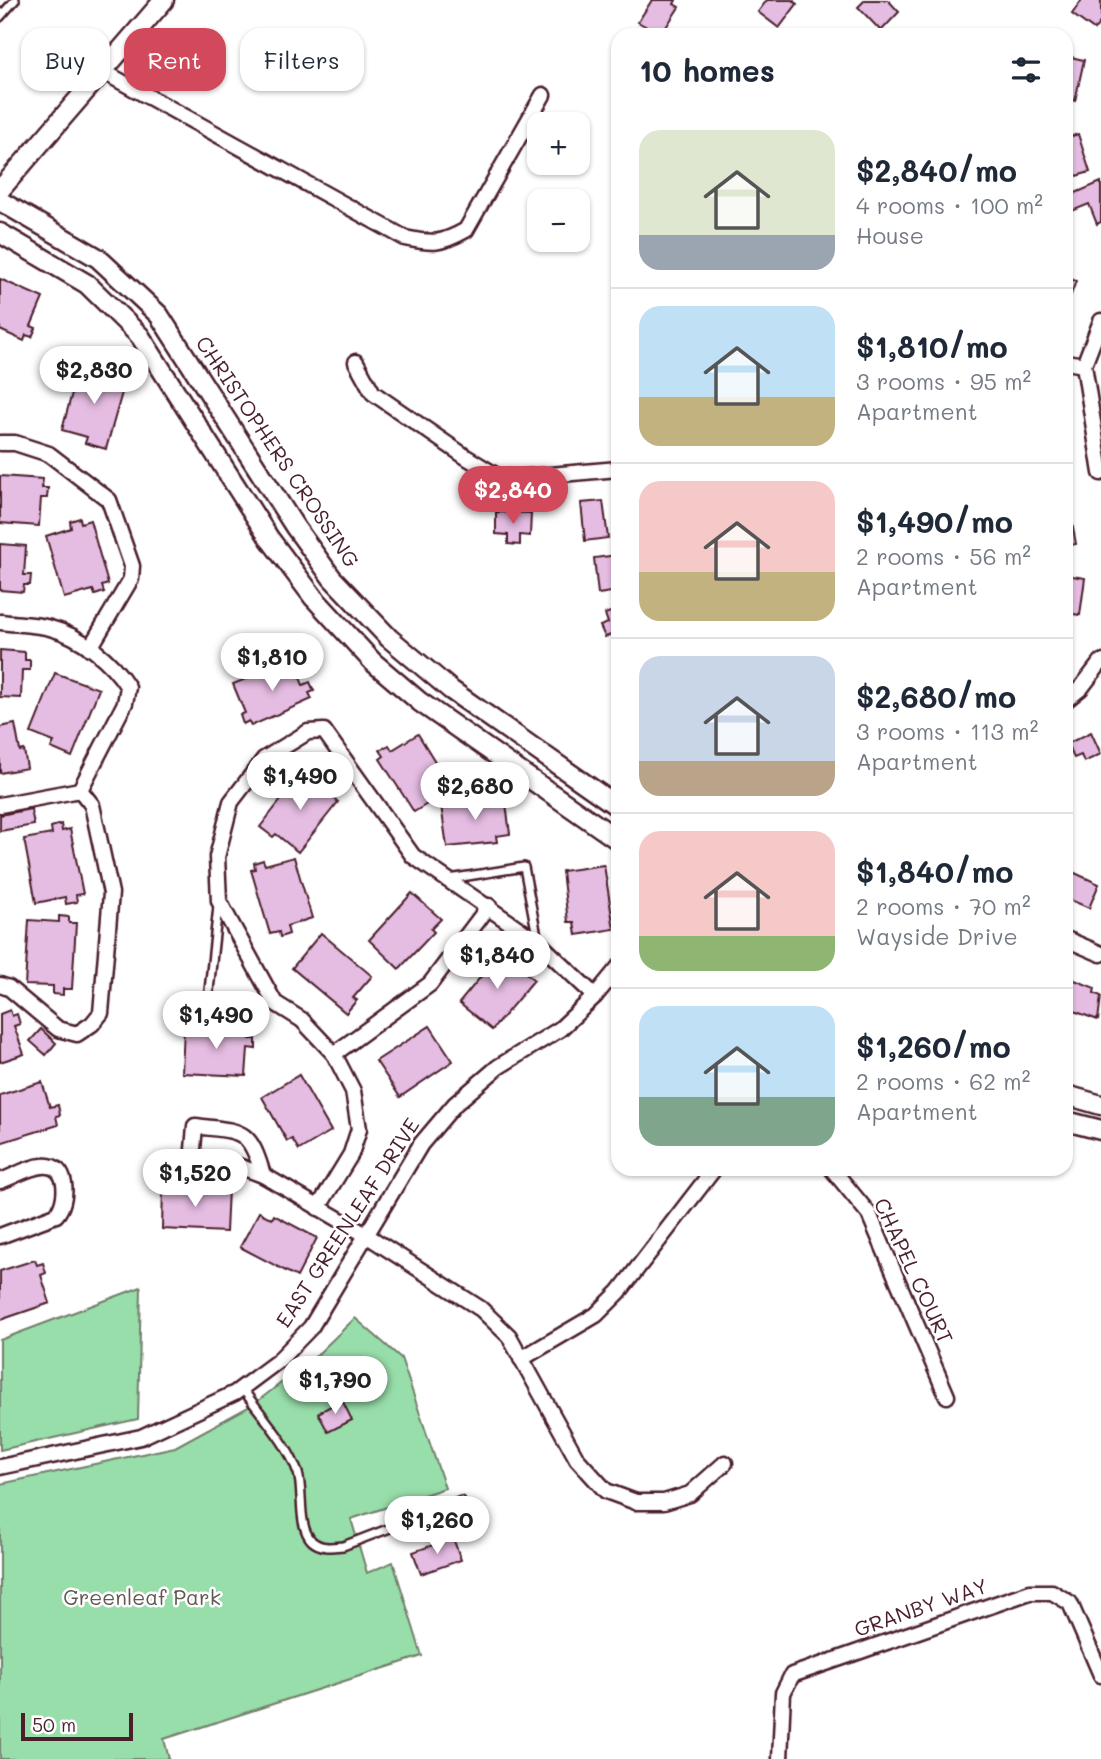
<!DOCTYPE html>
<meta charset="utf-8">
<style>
body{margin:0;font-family:Mali,sans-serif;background:#f2f2f3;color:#1f2937;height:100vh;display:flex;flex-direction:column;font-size:26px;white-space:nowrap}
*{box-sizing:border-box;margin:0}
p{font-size:23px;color:#747a83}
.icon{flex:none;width:38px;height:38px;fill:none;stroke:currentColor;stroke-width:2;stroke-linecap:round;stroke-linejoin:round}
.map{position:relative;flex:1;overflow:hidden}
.details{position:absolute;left:611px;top:28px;width:462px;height:1148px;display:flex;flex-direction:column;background:#fff;border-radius:21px;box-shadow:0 2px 5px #0004}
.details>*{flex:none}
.banner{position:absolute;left:21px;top:28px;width:485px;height:63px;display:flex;gap:14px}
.buttons{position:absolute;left:527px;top:112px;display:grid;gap:14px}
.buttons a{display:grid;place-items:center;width:63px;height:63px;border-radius:14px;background:#fff;box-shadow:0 2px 5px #0004;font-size:35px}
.scale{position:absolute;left:21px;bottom:18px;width:112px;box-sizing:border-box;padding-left:7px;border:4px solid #4a1f2b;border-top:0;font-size:19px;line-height:24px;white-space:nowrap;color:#4a1f2b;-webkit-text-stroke:5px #fff;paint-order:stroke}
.price{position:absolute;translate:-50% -60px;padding:0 16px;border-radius:24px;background:#fff;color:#222;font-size:23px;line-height:46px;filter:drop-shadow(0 2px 4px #0008)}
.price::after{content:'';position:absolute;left:50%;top:42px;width:21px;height:16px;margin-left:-10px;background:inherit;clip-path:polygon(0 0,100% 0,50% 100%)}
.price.selected{background:#d1495b;color:#fff}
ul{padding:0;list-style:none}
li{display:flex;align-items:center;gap:21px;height:175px;padding:0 28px}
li+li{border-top:2px solid #e0e1e3}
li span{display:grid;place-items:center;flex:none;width:196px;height:140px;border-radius:21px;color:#555}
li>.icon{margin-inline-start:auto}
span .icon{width:84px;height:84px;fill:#fffc;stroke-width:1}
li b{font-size:30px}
h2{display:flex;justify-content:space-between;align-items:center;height:84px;padding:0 28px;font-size:30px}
.chip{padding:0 24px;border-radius:21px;background:#fff;box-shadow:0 2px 5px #0004;font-size:24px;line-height:63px}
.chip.selected{background:#d1495b;color:#fff}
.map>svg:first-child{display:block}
.green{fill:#98deaa;stroke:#717e6a;stroke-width:2}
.building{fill:#e5bce2;stroke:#4a1f2b;stroke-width:2}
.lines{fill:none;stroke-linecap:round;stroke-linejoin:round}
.service-casing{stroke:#4a1f2b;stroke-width:12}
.minor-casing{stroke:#4a1f2b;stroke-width:19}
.tertiary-casing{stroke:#4a1f2b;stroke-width:23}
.service{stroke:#fff;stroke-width:7}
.minor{stroke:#fff;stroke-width:14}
.tertiary{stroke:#fff;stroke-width:18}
.labels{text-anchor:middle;stroke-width:5;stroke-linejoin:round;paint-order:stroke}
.street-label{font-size:21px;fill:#4a1f2b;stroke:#fff}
.park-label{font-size:21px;fill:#615851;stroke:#fff}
</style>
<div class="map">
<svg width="1101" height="1759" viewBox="0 0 1101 1759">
<rect width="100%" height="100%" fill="#fff"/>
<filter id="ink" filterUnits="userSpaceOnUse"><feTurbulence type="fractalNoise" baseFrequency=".0143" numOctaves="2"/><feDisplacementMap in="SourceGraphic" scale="14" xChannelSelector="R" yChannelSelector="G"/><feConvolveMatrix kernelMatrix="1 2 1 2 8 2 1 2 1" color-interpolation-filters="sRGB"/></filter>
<g filter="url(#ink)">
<!-- green -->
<g class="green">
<polygon points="141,1287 138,1419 0,1450 0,1340"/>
<polygon points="355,1318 401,1358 445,1488 351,1519 367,1573 393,1562 422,1656 164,1739 169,1759 0,1759 0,1484 175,1447 254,1404 317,1355"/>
</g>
<!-- building -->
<g class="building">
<polygon points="652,0 676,0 674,4 679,7 661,35 638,22"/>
<polygon points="767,0 793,0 797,4 779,28 758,12"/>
<polygon points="865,0 888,0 899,12 881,31 858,7"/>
<polygon points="1082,0 1101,0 1101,21 1094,30 1072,14"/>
<polygon points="1066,56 1084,60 1075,101 1066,98"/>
<polygon points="1078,134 1090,172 1066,179 1066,138"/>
<polygon points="1101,182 1101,222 1097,224 1089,204 1072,211 1066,197"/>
<polygon points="1066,277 1076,281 1066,308"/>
<polygon points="0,279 43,298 31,326 36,328 32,337 26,335 24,341 0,330"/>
<polygon points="79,367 111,377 113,372 122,374 120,381 125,382 106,449 85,443 87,437 62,430"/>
<polygon points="0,476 43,479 42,488 48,488 47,498 41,498 39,526 0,523"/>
<polygon points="603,501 608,538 585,541 581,503"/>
<polygon points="496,512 531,513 530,536 520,535 520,545 508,544 508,535 496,534"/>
<polygon points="1066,512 1070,512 1076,544 1066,546"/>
<polygon points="80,518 81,523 90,520 108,584 102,586 104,592 95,595 93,590 64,598 46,536 71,528 70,521"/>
<polygon points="0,544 26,546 24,575 31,575 30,585 24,585 23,592 0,590"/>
<polygon points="618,555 618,591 598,594 594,558"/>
<polygon points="1066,575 1085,578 1080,615 1066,613"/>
<polygon points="618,609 618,644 614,634 605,637 600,626 608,623 605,614"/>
<polygon points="0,650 25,652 25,660 30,660 30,670 22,670 21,698 0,697"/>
<polygon points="293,660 303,685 310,682 314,691 309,693 312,699 251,726 249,721 243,724 240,715 245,713 233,684"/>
<polygon points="55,673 99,689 72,757 51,748 54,742 31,733"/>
<polygon points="15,724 20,751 24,750 27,768 0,773 0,727"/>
<polygon points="1091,732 1101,754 1084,762 1081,755 1074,758 1067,744"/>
<polygon points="418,734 452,789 414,812 380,759 384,756 380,750 389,745 392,750"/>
<polygon points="305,769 319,781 316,784 338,802 298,852 276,834 273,837 260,827"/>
<polygon points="505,796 510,834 496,836 497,842 447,847 441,805"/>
<polygon points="31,809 34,825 0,831 0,815"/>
<polygon points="61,824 62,831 70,829 83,894 76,895 77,902 66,904 65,897 36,903 24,839 52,834 51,827"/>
<polygon points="294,857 312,918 287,926 289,934 280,937 279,932 270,934 251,870 255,869 254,863 263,860 265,865"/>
<polygon points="604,865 614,929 576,935 574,922 568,922 562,871"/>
<polygon points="1066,869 1099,884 1089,908 1066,898"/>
<polygon points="412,893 441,919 431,929 434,932 399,969 369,940"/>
<polygon points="59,916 69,917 69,923 76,923 72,989 63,989 63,995 53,994 53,986 25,985 29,920 59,922"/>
<polygon points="321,933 372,976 353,998 357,1000 346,1013 292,968"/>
<polygon points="501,952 534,980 492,1030 459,1003"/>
<polygon points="1067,977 1095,988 1094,993 1101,996 1098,1020 1066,1008"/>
<polygon points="10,1010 12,1016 17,1014 20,1024 14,1026 24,1054 0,1062 0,1014"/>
<polygon points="430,1026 453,1061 400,1097 376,1061"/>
<polygon points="184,1027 251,1030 250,1039 256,1039 256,1049 248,1048 246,1076 182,1073"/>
<polygon points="41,1029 56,1043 46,1055 30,1041"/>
<polygon points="299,1075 331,1131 299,1150 292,1139 287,1141 262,1097"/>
<polygon points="42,1082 50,1107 58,1105 60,1115 56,1116 58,1125 0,1143 0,1095"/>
<polygon points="163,1187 228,1189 226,1232 162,1229"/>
<polygon points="259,1212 272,1219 274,1215 317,1238 297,1277 240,1247"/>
<polygon points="35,1260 37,1265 43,1263 46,1273 41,1275 50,1303 0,1320 0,1271"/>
<polygon points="342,1400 352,1420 328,1432 318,1413"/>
<polygon points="453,1538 461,1560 421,1574 413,1552"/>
</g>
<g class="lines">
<!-- service casing -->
<g class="service-casing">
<g id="service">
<polyline points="0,17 15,0"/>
<polyline points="449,879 524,867 538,941"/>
<polyline points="218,906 208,1000 274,1003"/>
<path d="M242 1388C260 1414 287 1442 298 1473 304 1493 297 1526 312 1541 321 1549 332 1547 343 1546L461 1501"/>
</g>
</g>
<!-- minor casing -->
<g class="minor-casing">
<g id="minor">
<path d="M102 71 405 238C433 244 441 244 466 230L543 95"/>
<polyline points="1101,321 1084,365 1101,473"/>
<polyline points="356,362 373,393 466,457 497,476 516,478 618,469"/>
<polyline points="1066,362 1084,365"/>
<polyline points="0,443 15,443 49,454 109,500 132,566 131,579 90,648"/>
<path d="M0 622C16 624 34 624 50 628 81 636 111 660 128 687L125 703 80 790 92 805 111 893 101 1013 92 1024 77 1034 58 1029 9 988 0 985"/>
<polyline points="1066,700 1081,688 1101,662"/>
<polyline points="0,805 80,790"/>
<polyline points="1066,939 1101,954"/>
<polyline points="334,1054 430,984 489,906"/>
<path d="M195 1126C242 1132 249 1127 263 1175L238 1166 192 1161Z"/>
<polyline points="832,1169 869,1214 947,1396"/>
<polyline points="263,1175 366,1235 481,1309 509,1336 577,1459 606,1491 636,1502 664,1502 690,1494 725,1463"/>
<path d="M0 1181C13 1177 28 1167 42 1166 69 1162 69 1201 56 1215L0 1236"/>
<polyline points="318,1208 351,1154 359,1129 353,1091 334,1054 302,1020 275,1003 219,901 217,857 231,802 264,759 308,732 324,731 413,856 538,942 595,996"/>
<polyline points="521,1359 596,1315 619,1292 714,1169"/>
<polyline points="0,1467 141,1437 235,1393 278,1361 311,1327 421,1144 455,1104 498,1067 560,1029 595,996 618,968"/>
<polyline points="780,1759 783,1693 792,1675 1030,1592 1052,1592 1070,1603 1101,1675"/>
</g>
</g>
<!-- tertiary casing -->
<g class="tertiary-casing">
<g id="tertiary">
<polyline points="0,190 164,0"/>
<polyline points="0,201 98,258 159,315 295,527 332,578 389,638 451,690 618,807"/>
<polyline points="0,233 87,284 140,336 269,538 314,598 373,662 420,702 618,840"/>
<polyline points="1066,1095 1101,1105"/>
<polyline points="1066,1121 1101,1130"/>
</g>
</g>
<!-- service -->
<use href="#service" class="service"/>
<!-- minor -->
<use href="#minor" class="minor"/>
<!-- tertiary -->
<use href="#tertiary" class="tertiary"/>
</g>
</g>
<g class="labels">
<!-- street labels -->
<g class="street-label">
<text transform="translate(277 452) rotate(56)" y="7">CHRISTOPHERS CROSSING</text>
<text transform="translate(348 1223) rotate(-57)" y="7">EAST GREENLEAF DRIVE</text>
<text transform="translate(913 1271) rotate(65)" y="7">CHAPEL COURT</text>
<text transform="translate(921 1608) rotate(-19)" y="7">GRANBY WAY</text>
</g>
<!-- park labels -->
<g class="park-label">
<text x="142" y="1605">Greenleaf Park</text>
</g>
</g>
</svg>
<div class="buttons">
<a>+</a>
<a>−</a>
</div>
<div class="scale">50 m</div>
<b class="price" style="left:94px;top:406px">$2,830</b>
<b class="price selected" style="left:513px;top:526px">$2,840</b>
<b class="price" style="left:272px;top:693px">$1,810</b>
<b class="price" style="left:300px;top:812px">$1,490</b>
<b class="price" style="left:475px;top:822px">$2,680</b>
<b class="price" style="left:497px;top:991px">$1,840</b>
<b class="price" style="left:216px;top:1051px">$1,490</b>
<b class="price" style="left:195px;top:1209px">$1,520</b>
<b class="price" style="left:335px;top:1416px">$1,790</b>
<b class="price" style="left:437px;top:1556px">$1,260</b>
<div class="banner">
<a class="chip">Buy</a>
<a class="chip selected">Rent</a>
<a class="chip">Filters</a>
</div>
<section class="details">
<h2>10 homes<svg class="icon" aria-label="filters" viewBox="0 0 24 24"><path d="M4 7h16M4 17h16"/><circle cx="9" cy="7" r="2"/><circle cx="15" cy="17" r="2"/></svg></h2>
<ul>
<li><span style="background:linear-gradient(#dfe7d0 75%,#9aa5b1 0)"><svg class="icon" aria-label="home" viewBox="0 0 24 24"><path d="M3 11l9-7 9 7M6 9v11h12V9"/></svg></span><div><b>$2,840/mo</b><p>4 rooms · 100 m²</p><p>House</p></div></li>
<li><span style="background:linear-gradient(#bfe0f5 65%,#c2b280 0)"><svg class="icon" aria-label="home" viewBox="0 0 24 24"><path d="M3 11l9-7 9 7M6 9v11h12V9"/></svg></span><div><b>$1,810/mo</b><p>3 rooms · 95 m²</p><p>Apartment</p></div></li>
<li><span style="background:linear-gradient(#f6c9c9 65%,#c2b280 0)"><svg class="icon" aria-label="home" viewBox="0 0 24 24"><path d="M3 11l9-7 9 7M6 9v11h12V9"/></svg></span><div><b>$1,490/mo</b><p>2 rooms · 56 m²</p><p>Apartment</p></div></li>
<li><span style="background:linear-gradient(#c9d6e8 75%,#b9a48a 0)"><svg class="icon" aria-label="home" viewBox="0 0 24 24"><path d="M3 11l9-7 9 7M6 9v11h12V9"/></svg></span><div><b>$2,680/mo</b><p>3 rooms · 113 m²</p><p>Apartment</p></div></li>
<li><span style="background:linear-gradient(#f6c9c9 75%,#8fb573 0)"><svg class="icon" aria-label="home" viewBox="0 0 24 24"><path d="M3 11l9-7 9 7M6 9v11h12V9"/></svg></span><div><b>$1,840/mo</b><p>2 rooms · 70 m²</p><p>Wayside Drive</p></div></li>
<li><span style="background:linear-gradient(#bfe0f5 65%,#7fa58c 0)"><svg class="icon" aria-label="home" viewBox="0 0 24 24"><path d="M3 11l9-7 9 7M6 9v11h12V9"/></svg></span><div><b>$1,260/mo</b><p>2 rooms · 62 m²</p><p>Apartment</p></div></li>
</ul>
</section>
</div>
